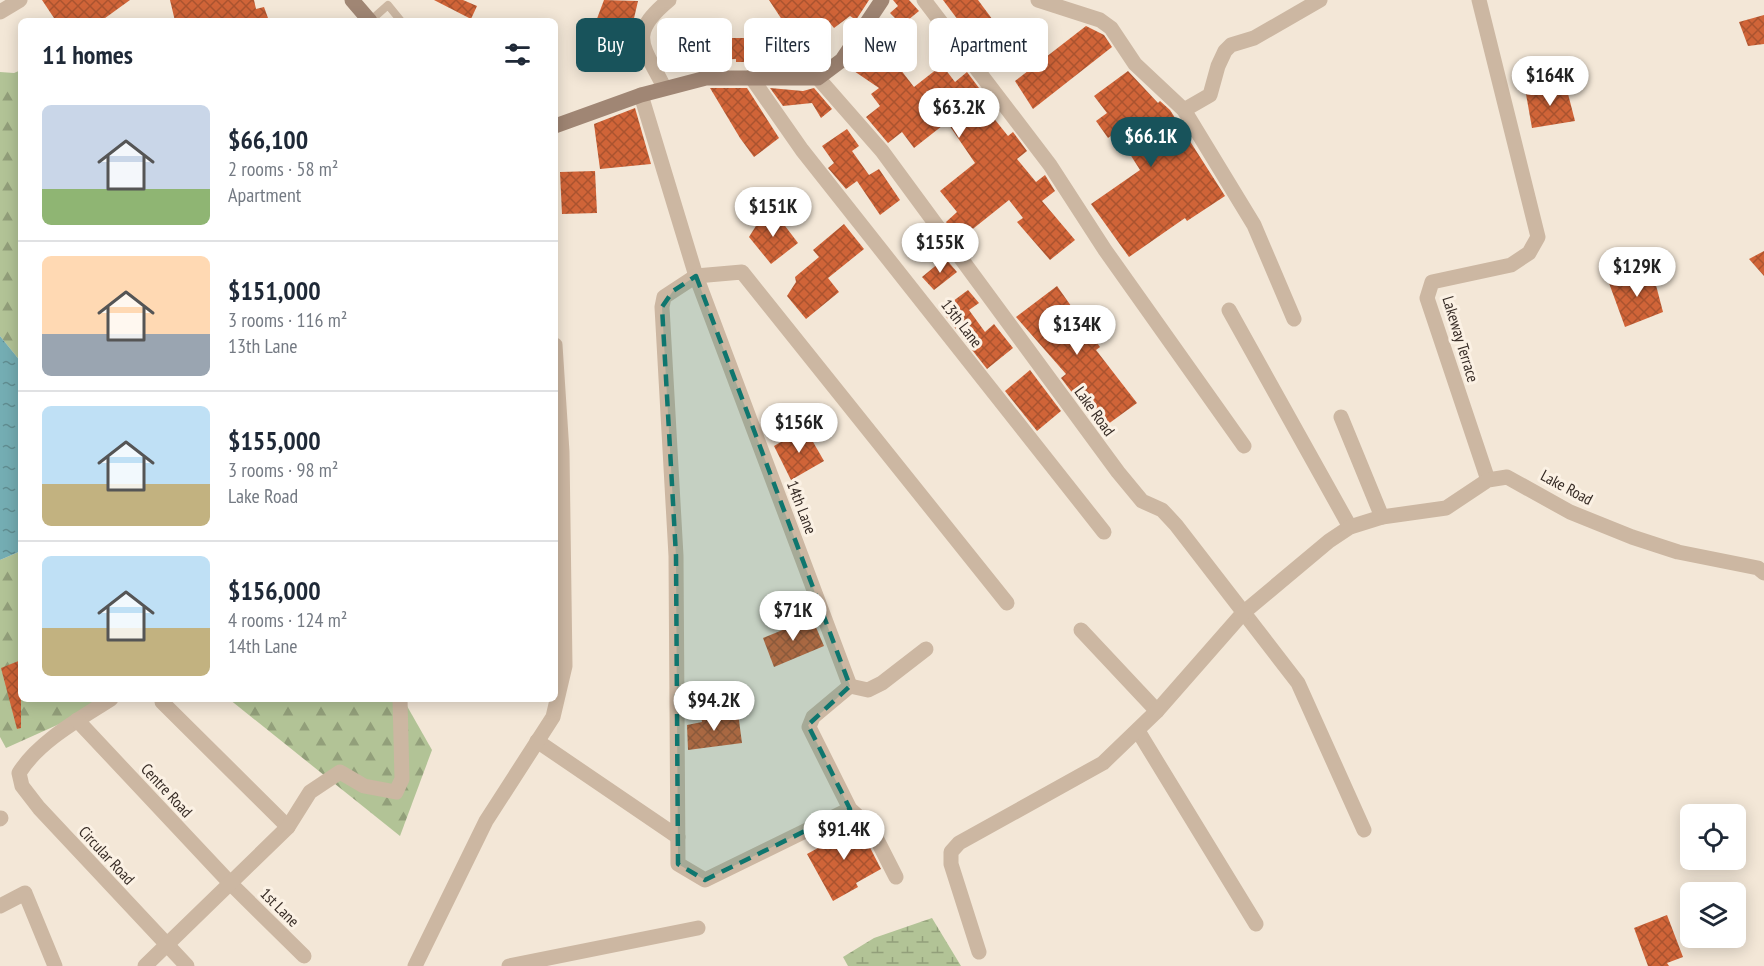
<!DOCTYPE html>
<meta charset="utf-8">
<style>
body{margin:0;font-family:"PT Sans Narrow",sans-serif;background:#f6f6f7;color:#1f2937;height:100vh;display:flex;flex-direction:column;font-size:22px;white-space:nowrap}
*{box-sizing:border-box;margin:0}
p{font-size:20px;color:#747a83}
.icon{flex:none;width:33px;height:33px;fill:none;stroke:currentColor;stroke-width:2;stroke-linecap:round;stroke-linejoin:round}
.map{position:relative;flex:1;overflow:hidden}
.side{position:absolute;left:18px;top:18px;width:540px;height:684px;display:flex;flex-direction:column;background:#fff;border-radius:9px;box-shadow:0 3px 15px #0003}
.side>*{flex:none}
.banner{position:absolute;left:576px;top:18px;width:570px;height:54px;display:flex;gap:12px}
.tools{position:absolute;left:1680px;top:804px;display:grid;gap:12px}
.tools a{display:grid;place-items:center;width:66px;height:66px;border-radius:9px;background:#fff;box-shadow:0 3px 15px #0003;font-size:30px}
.price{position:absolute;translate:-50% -51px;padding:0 14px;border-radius:21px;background:#fff;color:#222;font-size:20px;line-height:39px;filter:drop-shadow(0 2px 3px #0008)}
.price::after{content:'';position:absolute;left:50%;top:36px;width:18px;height:14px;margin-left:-9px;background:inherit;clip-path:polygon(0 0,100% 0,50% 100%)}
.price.selected{background:#18535b;color:#fff}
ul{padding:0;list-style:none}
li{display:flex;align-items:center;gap:18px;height:150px;padding:0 24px}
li+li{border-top:2px solid #e0e1e3}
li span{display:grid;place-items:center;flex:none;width:168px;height:120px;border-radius:9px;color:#555}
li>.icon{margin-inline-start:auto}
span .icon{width:72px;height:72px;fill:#fffc;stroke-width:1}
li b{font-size:26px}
h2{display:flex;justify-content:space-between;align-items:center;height:72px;padding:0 24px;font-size:26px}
.pill{padding:0 21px;border-radius:9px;background:#fff;box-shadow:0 3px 15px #0003;font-size:21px;line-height:54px}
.pill.selected{background:#18535b;color:#fff}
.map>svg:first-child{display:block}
.forest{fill:url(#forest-firs)}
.wetland{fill:url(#wetland-marsh)}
.water{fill:url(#water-ripples)}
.building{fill:url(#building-cross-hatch)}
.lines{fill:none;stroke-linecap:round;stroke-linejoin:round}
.lane{stroke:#ccb7a2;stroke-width:8}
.street{stroke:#ccb7a2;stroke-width:15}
.secondary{stroke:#a08674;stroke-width:15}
.marked{fill:#0f766e;fill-opacity:0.2;stroke:#0f766e;stroke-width:4.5;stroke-dasharray:12 8;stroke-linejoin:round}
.labels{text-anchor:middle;stroke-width:6;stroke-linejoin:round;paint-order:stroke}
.street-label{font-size:16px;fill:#362b25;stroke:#fbf1e4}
</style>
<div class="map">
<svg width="1764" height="966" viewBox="0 0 1764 966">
<defs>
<pattern id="forest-firs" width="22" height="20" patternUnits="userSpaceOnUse" patternTransform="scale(1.5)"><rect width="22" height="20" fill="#b2c396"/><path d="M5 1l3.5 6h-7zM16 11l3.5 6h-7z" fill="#929f7a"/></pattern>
<pattern id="wetland-marsh" width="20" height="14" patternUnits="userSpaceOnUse" patternTransform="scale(1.5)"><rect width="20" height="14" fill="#b2c396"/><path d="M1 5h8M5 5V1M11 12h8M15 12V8" fill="none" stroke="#929f7a"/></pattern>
<pattern id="water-ripples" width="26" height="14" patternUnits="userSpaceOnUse" patternTransform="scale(1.5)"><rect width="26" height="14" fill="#74adb3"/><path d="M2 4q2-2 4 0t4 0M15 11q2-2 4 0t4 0" fill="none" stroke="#608d91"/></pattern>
<pattern id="building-cross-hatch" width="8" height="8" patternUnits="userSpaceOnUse" patternTransform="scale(1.5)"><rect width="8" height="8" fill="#d06438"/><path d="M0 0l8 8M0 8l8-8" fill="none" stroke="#aa532f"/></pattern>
</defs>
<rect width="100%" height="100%" fill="#f3e7d7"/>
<!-- forest -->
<g class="forest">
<polygon points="21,70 21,362 0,336 0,72 14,73"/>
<polygon points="21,551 21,699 115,699 6,748 0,737 0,560"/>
<polygon points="229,699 403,699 432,750 400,836"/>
</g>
<!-- wetland -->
<polygon class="wetland" points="932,918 961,966 848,966 843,957 874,938"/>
<!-- water -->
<polygon class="water" points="0,336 21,362 21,551 0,560"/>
<!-- building -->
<g class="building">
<polygon points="42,0 130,0 101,21 56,21"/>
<polygon points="170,0 254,0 256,9 264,7 268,18 260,21 175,21"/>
<polygon points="434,0 463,0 477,6 471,19"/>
<polygon points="604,0 638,1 632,27 624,26 619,50 597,45 600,28 595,24"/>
<polygon points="769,0 869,0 856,20 850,16 834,28 829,22 797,46 807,61 776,65 776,62 736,62 736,59 669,62 668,38 794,38"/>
<polygon points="893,0 909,0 919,11 902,25 909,32 900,41 908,51 897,65 914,87 942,65 955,82 967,72 997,112 992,116 1008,136 1013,132 1027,151 1017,159 1036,182 1045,175 1055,191 1042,201 1075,240 1050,260 1017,222 1023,218 1009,200 959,240 946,222 957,212 940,191 975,163 947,122 914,148 902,132 888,143 866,117 880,106 871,94 879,88 851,69 857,63 883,50 867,52 878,40 874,35 895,18 890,13 898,6"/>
<polygon points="943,0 978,0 1010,43 988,60"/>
<polygon points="1764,15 1764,44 1748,46 1739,22"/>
<polygon points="1086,26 1104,35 1112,47 1033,109 1015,81"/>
<polygon points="1128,71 1158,103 1160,101 1170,110 1225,196 1187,221 1185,218 1129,257 1091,204 1140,170 1116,132 1108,138 1096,121 1107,113 1094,96"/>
<polygon points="1566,86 1575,121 1532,128 1526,94"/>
<polygon points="710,88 747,88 779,138 754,157 740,138"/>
<polygon points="770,88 803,91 814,88 832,109 821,118 812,103 783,106"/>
<polygon points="635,108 651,164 600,169 594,124"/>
<polygon points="847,129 859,146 852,151 869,175 879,169 900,200 880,215 857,181 846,189 828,168 834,163 822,146"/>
<polygon points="595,171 597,213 562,214 560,172"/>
<polygon points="776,214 798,243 771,264 749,237 759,221"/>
<polygon points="844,224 864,249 828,278 839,292 806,319 787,296 796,282 795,277 819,257 813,250"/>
<polygon points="1764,251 1764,276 1749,259"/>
<polygon points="945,258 957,272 934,290 922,277"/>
<polygon points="1652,270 1663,312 1625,327 1609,283"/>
<polygon points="1057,286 1100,347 1096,350 1137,403 1104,427 1080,397 1077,399 1061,378 1066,374 1016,317"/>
<polygon points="968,290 979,303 969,310 985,332 994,324 1013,348 987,369 941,310"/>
<polygon points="1030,370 1061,411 1037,431 1005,391"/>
<polygon points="805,428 824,461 791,480 774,446"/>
<polygon points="812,618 824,646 774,667 763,638"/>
<polygon points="21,660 21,728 17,729 1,668"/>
<polygon points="718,713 720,716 738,713 742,743 688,750 687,725 702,722 701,715"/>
<polygon points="844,823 849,832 856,828 863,834 881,869 856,883 858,887 833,901 807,854 829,842 824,833"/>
<polygon points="1667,915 1683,957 1667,963 1669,966 1648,966 1634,928"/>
</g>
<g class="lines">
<!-- lane -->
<polyline class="lane" points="370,21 388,5 401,21"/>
<!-- street -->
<g class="street">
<polyline points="924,0 1050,165 1105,250 1244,446"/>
<polyline points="1038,0 1100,20 1111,28 1135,64 1184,110 1254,225 1294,319"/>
<polyline points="1479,0 1538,237 1529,253 1511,265 1432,282 1427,298 1488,480"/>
<polyline points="0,12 20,0"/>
<polyline points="751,77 802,150 1104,532"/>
<polyline points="818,78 882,151 1118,472 1142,501 1162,510 1176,525 1298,683 1364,830"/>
<path d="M664 87C643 45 627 35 669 0"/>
<polyline points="641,95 696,276 850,686 813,717 809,727 850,809 871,828 896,877"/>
<polyline points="1184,110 1210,95 1218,66 1225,51 1231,45 1254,38 1320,0"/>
<polyline points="1229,310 1350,527"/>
<polyline points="1341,417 1382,517"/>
<polyline points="1081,630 1157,711"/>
<polyline points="850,686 868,690 882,683 926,649"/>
<path d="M111 699C80 719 39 741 19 773L22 786 39 808 187 966"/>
<polyline points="162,702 288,827"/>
<polyline points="77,720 231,884 304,956"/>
<polyline points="1138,731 1256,924"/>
<polyline points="537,741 678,837"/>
<polyline points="850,809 705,880 678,864 676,556 662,307 664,297 696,276 742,272 1007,603"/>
<polyline points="0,819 1,818"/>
<polyline points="0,906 25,893 55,966"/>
<polyline points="979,952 951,864 951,852 959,843 1103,763 1157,711 1243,613 1329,541 1350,527 1382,517 1446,508 1488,480 1507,477 1570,512 1632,537 1678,552 1758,568 1764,573"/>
<polyline points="145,966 288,827 310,792 340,772 364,786 396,792 402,779 400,699"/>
<polyline points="415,966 486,821 553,717 565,666 562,452 555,345"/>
<polyline points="509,966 698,928"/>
</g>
<!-- secondary -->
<g class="secondary">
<polyline points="352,0 370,21"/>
<polyline points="555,126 641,95 706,78 818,78 842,60 882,0"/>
</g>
</g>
<!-- marked area -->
<path class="marked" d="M696 276 850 686 808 725 850 809 705 880 678 864 676 556 662 307 673 291Z"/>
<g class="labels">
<!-- street labels -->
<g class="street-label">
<text transform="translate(962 323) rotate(52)" y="6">13th Lane</text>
<text transform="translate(1461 339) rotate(73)" y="6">Lakeway Terrace</text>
<text transform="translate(1095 411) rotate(54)" y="6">Lake Road</text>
<text transform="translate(1567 487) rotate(28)" y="6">Lake Road</text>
<text transform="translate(802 507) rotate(69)" y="6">14th Lane</text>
<text transform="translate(167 790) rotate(47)" y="6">Centre Road</text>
<text transform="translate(107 855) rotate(47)" y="6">Circular Road</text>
<text transform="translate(280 907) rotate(45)" y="6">1st Lane</text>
</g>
</g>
</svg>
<div class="tools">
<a><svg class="icon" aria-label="locate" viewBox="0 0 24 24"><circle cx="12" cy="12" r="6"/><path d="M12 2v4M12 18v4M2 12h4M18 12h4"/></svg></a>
<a><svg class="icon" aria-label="layers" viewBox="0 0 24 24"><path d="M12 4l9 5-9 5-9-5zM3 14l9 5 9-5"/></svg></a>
</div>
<b class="price" style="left:1550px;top:107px">$164K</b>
<b class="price" style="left:959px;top:139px">$63.2K</b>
<b class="price selected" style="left:1151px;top:168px">$66.1K</b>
<b class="price" style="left:773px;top:238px">$151K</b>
<b class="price" style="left:940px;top:274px">$155K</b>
<b class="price" style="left:1637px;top:298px">$129K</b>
<b class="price" style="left:1077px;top:356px">$134K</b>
<b class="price" style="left:799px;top:454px">$156K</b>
<b class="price" style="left:793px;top:642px">$71K</b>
<b class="price" style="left:714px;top:732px">$94.2K</b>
<b class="price" style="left:844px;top:861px">$91.4K</b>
<div class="banner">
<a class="pill selected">Buy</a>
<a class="pill">Rent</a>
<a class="pill">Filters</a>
<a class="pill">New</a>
<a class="pill">Apartment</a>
</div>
<section class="side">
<h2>11 homes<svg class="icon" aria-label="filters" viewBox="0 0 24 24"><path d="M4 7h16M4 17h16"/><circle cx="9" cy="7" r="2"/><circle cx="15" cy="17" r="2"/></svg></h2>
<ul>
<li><span style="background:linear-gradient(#c9d6e8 70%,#8fb573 0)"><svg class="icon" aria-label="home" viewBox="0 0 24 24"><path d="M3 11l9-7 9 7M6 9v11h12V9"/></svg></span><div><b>$66,100</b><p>2 rooms · 58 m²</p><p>Apartment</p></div></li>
<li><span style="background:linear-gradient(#ffd9b3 65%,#9aa5b1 0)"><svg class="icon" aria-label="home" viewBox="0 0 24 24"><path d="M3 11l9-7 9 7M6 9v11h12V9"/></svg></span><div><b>$151,000</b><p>3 rooms · 116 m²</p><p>13th Lane</p></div></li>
<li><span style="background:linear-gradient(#bfe0f5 65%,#c2b280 0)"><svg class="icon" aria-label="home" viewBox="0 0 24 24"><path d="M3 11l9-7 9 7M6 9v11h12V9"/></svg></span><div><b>$155,000</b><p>3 rooms · 98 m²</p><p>Lake Road</p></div></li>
<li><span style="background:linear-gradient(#bfe0f5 60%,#c2b280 0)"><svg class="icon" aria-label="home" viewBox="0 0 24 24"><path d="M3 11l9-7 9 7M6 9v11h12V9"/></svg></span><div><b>$156,000</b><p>4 rooms · 124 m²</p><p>14th Lane</p></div></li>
</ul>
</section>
</div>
